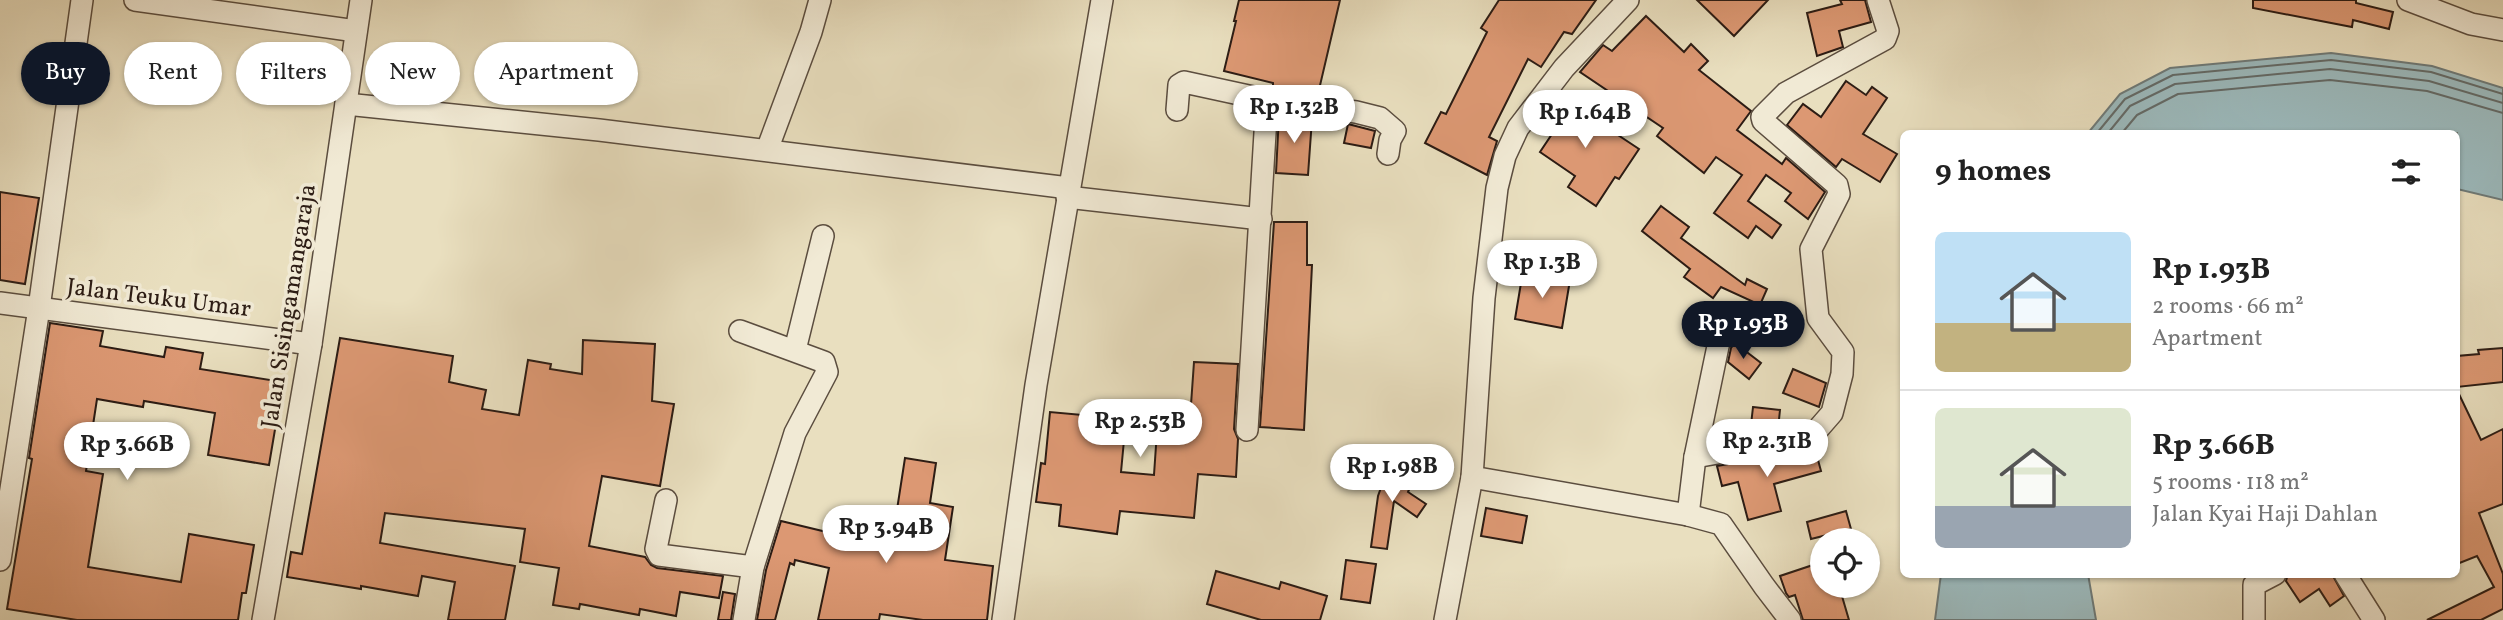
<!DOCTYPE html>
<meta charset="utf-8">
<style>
body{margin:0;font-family:Vollkorn,serif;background:#f2f2f2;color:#222;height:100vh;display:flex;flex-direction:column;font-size:26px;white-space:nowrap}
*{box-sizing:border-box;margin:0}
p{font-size:23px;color:#767676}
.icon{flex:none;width:38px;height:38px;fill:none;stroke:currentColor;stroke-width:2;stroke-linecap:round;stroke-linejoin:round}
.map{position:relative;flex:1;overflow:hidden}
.sheet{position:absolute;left:1900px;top:130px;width:560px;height:448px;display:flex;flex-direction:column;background:#fff;border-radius:10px;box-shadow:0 2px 5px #0004}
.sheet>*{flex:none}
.banner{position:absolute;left:21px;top:42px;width:665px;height:63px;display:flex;gap:14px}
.buttons{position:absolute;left:1810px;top:528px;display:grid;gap:14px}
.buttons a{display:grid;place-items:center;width:70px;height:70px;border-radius:50%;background:#fff;box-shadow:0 2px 5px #0004;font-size:35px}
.price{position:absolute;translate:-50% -60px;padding:0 16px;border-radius:24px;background:#fff;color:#222;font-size:23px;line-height:46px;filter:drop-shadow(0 2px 4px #0008)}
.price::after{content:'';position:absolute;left:50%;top:42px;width:21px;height:16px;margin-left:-10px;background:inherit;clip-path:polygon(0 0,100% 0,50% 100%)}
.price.active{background:#111827;color:#fff}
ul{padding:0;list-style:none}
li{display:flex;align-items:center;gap:21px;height:175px;padding:0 35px}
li+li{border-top:2px solid #e0e0e0}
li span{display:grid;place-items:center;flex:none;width:196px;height:140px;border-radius:10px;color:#555}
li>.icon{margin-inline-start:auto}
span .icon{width:84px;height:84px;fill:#fffc;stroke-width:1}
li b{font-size:30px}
h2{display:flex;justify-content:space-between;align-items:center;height:84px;padding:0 35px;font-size:30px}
.pill{padding:0 24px;border-radius:32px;background:#fff;box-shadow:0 2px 5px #0004;font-size:24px;line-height:63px}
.pill.active{background:#111827;color:#fff}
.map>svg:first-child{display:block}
.water{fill:#9cbabd;stroke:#6f7b79;stroke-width:2}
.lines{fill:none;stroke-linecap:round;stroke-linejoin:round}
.shore{stroke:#646b68;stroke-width:2}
.building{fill:#dc9873;stroke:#2c1c14;stroke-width:2}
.minor-casing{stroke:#5b4d3f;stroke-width:24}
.minor{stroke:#f1ead5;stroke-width:21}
.labels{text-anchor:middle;stroke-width:7;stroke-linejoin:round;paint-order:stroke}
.street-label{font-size:24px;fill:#2c1c14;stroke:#f1ead5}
</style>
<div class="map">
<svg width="2503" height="620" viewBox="0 0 2503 620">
<rect width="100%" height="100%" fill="#e9dfbf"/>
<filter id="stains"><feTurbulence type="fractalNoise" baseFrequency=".00286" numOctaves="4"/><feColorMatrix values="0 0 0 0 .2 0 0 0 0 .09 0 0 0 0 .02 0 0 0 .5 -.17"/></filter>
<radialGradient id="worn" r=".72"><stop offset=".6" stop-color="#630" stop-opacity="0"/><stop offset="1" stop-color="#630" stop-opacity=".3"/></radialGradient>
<!-- water -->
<g class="water">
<polygon points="2331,53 2432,66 2503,88 2503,200 2457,189 2457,133 2088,133 2120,94 2170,68"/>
<polygon points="1941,574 2088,574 2096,620 1935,620"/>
</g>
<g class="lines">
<!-- shore -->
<g class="shore">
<polyline points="2097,133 2125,99 2173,75 2331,60 2431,72 2503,94"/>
<polyline points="2108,133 2130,106 2175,84 2330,69 2429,81 2503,103"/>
<polyline points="2122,133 2137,115 2178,94 2330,80 2427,91 2503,113"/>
</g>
</g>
<!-- building -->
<g class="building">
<polygon points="1239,0 1340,0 1318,94 1273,88 1273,83 1224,71 1236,21 1234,21"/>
<polygon points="1499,0 1596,0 1572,34 1564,32 1541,67 1528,59 1489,137 1497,141 1487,175 1425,143 1441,112 1446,114 1487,32 1481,28"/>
<polygon points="1697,0 1768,0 1734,36"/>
<polygon points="1840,0 1865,0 1871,22 1839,31 1843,47 1817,56 1807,13 1842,4"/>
<polygon points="2253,0 2356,0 2356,3 2393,12 2389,29 2353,20 2352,27 2253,8"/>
<polygon points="1646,16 1684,52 1691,44 1708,61 1699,70 1751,111 1737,130 1782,164 1786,158 1825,192 1808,219 1785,201 1791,193 1766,175 1748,201 1781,225 1772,238 1756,226 1748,238 1714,213 1742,175 1716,157 1704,173 1657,136 1663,128 1580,72 1603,45 1612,51"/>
<polygon points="1846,81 1866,95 1872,87 1887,98 1863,134 1897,154 1880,182 1842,159 1836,167 1787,125 1803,104 1821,117"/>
<polygon points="1559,96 1639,149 1619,179 1615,177 1596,206 1568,187 1575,176 1540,152 1552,134 1538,125"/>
<polygon points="1279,115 1312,119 1308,175 1276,173"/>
<polygon points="1348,124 1375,131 1371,148 1344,143"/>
<polygon points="0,192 39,198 25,284 0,280"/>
<polygon points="1661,206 1689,227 1681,238 1745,285 1747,279 1767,289 1760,305 1721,287 1713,298 1684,277 1690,269 1642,231"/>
<polygon points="1274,222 1307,222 1307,265 1312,265 1304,430 1260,427"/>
<polygon points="1523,271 1570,280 1562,328 1515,319"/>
<polygon points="50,323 103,331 100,346 164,357 166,347 203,353 200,369 283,382 269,465 208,455 215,413 144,401 143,407 97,399 86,471 103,474 88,567 181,582 189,534 254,545 246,593 242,593 238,620 77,620 7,609 32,459 29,458"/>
<polygon points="340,338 453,356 449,382 486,390 482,409 519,415 528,360 551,364 550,369 582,374 583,340 655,344 652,401 674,404 660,486 602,476 589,546 645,557 651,565 657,568 723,576 719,598 680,592 676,616 640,609 639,615 580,604 579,609 553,605 559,568 520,562 525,529 385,513 380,543 515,566 505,620 448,620 455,582 422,576 418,596 361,586 361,589 287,577 291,552 302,554"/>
<polygon points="1735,343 1761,363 1749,379 1728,362 1731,348"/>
<polygon points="2503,348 2503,382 2457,387 2457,356 2479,354 2478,350"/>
<polygon points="1194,362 1238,364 1234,429 1238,439 1236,477 1198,474 1194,518 1120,511 1117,534 1059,526 1061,505 1036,502 1041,463 1045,464 1050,412 1126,419 1121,472 1154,475 1157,431 1189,433"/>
<polygon points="1793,369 1826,383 1819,407 1783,393"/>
<polygon points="2457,390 2481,440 2503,429 2503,504 2479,513 2503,574 2503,609 2481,620 2427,620 2494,587 2477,556 2457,564"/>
<polygon points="1753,407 1780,410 1778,429 1750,434"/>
<polygon points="1815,449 1821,471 1774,484 1781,511 1748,520 1738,482 1722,486 1717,466"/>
<polygon points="1393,454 1400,455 1396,480 1411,485 1408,492 1426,504 1417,517 1394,501 1387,549 1371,547 1378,496"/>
<polygon points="905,458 936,463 930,503 953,507 945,560 993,566 987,620 923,620 880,614 879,620 818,620 829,568 795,560 794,565 790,563 775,620 757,620 766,570 781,521 864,541 865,538 892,542"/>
<polygon points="1486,508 1527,516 1522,543 1481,536"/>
<polygon points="1846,511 1851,529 1811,539 1807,522"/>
<polygon points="1346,560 1376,564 1370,603 1341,599"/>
<polygon points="1822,562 1822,586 1839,586 1849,620 1803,620 1795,595 1789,597 1786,593 1780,576"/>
<polygon points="1216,571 1279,589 1281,582 1327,596 1320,620 1261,620 1207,604"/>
<polygon points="2288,574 2332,574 2344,596 2330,606 2319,589 2300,602 2286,581"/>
<polygon points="723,592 735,594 731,620 718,620"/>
</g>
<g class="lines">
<!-- minor casing -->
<g class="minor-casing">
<g id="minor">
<polyline points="135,0 356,31"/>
<polyline points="2408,0 2471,24 2503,30"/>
<polyline points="346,104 599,130 1069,188"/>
<polyline points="1177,110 1179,85 1184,82 1267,100 1356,112 1380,118 1395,131 1390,140 1388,154"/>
<polyline points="767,150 811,32 820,0"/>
<polyline points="1067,197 1261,219"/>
<polyline points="0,303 311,344"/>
<polyline points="740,331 824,362 827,372 795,433 753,567 744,620"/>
<polyline points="795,350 823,236"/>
<polyline points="1247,430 1267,100"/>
<polyline points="1695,457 1812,436 1832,413 1842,374 1843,352 1818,318 1811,249 1839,194 1837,185 1763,121 1762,117 1786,93 1885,39 1888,31 1878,0"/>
<polyline points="1472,477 1688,515 1721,524 1764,586 1790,620"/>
<polyline points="666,500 656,549 659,555 753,567"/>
<polyline points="1688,515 1695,457 1722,327"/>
<polyline points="0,560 39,308 82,0"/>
<polyline points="2345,574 2374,620"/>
<polyline points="263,620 311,344 361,0"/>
<polyline points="1003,620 1036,385 1102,0"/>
<polyline points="1445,620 1472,477 1484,298 1497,188 1505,156 1518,128 1564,68 1628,0"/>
<polyline points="2254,620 2254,585 2275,574"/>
</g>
</g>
<!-- minor -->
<use href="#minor" class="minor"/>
</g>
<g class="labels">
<!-- street labels -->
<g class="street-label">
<text transform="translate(159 297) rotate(7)" y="8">Jalan Teuku Umar</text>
<text transform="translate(288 306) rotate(-81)" y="8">Jalan Sisingamangaraja</text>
</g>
</g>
<rect width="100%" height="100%" filter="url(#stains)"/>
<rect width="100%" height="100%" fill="url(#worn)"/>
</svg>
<div class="buttons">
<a><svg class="icon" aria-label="locate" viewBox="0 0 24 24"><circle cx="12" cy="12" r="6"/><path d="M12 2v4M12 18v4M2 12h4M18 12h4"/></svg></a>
</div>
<b class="price" style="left:1294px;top:145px">Rp 1.32B</b>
<b class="price" style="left:1585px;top:150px">Rp 1.64B</b>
<b class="price" style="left:1542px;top:300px">Rp 1.3B</b>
<b class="price active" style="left:1743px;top:361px">Rp 1.93B</b>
<b class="price" style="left:1140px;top:459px">Rp 2.53B</b>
<b class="price" style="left:1767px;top:479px">Rp 2.31B</b>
<b class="price" style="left:127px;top:482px">Rp 3.66B</b>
<b class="price" style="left:1392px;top:504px">Rp 1.98B</b>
<b class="price" style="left:886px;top:565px">Rp 3.94B</b>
<div class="banner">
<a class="pill active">Buy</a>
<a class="pill">Rent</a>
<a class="pill">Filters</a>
<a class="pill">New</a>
<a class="pill">Apartment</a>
</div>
<section class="sheet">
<h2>9 homes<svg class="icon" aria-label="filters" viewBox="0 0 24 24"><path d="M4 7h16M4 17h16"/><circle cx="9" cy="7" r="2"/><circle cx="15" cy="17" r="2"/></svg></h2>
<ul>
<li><span style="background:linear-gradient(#bfe0f5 65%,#c2b280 0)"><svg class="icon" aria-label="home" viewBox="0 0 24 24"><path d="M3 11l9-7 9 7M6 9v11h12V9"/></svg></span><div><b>Rp 1.93B</b><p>2 rooms · 66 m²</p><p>Apartment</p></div></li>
<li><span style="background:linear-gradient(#dfe7d0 70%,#9aa5b1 0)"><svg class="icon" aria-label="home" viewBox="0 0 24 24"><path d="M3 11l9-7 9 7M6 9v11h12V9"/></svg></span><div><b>Rp 3.66B</b><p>5 rooms · 118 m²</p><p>Jalan Kyai Haji Dahlan</p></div></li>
</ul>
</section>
</div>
